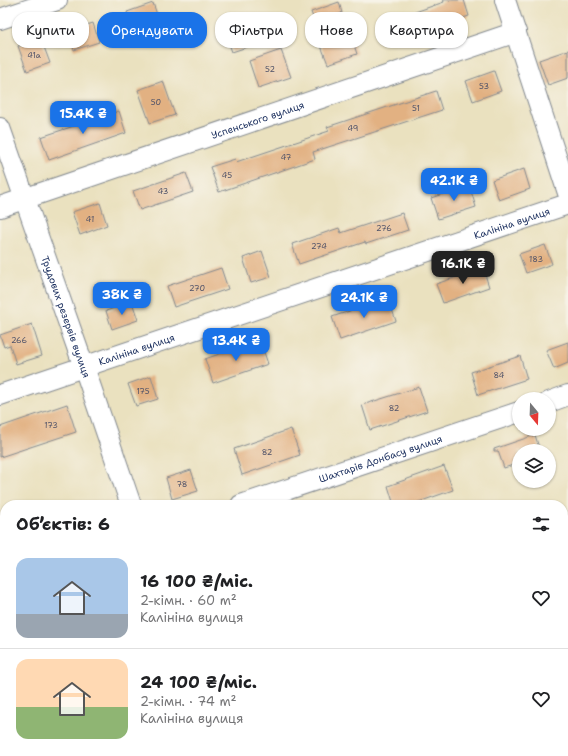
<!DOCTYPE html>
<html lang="uk">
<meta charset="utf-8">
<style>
body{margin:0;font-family:"Shantell Sans",sans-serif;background:#f2f2f2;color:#202124;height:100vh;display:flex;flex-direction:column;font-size:15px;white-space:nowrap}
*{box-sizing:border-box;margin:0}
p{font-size:13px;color:#757577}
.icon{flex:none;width:22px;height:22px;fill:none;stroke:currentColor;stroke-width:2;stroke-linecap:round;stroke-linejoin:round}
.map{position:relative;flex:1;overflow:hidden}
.drawer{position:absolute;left:0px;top:500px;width:568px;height:256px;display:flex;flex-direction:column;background:#fff;border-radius:16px 16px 0 0;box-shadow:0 1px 3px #0004}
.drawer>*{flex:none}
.banner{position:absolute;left:12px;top:12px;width:544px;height:36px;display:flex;gap:8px}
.needle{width:26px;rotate:161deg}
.buttons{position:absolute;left:512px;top:392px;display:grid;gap:8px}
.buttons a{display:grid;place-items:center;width:44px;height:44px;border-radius:50%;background:#fff;box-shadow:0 1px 3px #0004;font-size:20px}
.price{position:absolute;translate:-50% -34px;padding:0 9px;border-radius:8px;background:#1a73e8;color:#fff;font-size:13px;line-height:26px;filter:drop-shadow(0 1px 2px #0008)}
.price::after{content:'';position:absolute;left:50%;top:24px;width:12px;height:9px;margin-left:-6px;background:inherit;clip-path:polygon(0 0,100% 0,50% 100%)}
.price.on{background:#222;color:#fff}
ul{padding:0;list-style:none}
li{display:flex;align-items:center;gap:12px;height:100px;padding:0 16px}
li+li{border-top:1px solid #e0e0e0}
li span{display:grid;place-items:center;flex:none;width:112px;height:80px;border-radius:12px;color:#555}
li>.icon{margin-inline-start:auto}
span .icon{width:48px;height:48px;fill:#fffc;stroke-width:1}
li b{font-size:17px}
h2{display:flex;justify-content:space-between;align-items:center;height:48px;padding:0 16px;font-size:17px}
.pill{padding:0 14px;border-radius:16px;background:#fff;box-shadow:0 1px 3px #0004;font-size:14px;line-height:36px}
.pill.on{background:#1a73e8;color:#fff}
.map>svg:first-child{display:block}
.building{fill:#e2b182}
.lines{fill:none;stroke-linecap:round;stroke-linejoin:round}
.minor-casing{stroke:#82888e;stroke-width:22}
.minor{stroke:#fff;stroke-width:20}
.labels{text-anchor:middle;stroke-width:4;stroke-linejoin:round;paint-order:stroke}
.number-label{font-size:8px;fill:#4d5067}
.street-label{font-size:10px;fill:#1b2f5e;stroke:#f7f3e8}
</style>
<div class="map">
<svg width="568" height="756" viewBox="0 0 568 756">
<rect width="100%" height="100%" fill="#f7f3e8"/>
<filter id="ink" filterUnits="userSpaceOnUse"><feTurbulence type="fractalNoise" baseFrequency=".025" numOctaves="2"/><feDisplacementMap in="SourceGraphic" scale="8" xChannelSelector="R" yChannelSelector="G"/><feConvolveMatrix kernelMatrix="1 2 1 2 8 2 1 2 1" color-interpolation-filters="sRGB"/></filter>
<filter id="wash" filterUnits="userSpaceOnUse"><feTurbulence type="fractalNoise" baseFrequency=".012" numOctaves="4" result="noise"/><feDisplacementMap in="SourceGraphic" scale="16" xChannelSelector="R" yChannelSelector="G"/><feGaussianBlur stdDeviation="0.9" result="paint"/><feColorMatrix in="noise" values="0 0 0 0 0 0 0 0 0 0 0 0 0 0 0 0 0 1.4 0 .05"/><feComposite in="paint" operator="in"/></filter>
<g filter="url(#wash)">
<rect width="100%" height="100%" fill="#eae1bf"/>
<g id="blocks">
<!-- building -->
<g class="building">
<polygon points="443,0 464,0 469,16 402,39 395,19 444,2"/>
<polygon points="339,2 342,13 315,23 311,12"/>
<polygon points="153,3 162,29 136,38 127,12"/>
<polygon points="93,23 99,42 74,50 68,31"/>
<polygon points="246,34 250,46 232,52 228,41"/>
<polygon points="351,36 357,54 328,64 321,46"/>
<polygon points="41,39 50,63 27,71 18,46"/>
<polygon points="281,50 291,77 258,88 249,61"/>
<polygon points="568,50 568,78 548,85 539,60"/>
<polygon points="494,71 501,91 473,101 466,81"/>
<polygon points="163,81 175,115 150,123 138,90"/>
<polygon points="436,91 442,110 313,152 315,159 219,192 210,167 235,159 236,162 329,131 327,127"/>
<polygon points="119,111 126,133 49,160 41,137"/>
<polygon points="524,169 530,189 499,200 492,180"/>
<polygon points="186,173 193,192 140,210 133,191"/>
<polygon points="469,185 476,207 438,219 431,198"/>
<polygon points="100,203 107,225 80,235 72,212"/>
<polygon points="402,213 408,230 366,244 365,242 299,264 292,244 339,228 341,233"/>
<polygon points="545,245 552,264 526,273 519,254"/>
<polygon points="262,251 271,277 251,283 243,258"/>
<polygon points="221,268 228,289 174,307 167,286"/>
<polygon points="483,268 489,287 443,303 436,284"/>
<polygon points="388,298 396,321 340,340 332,317"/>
<polygon points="132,302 138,320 112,329 106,311"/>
<polygon points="32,324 42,356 16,364 10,345 4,347 0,335"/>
<polygon points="260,340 268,364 213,383 205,359"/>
<polygon points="568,342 568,363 554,369 546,350"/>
<polygon points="520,356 527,379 478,395 471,372"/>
<polygon points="151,376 158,399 136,406 128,384"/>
<polygon points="419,387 427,411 370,430 362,405"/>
<polygon points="67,404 76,432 0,457 0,427"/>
<polygon points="291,429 300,455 242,475 234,449"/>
<polygon points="535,435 540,451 519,451 519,463 504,468 498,451 494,451 494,449"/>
<polygon points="444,466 453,490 410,505 394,505 388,486"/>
<polygon points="191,470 198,491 172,499 166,478"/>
</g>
</g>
</g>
<g filter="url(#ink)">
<use href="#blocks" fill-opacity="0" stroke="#82888e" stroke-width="1"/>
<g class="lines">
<!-- minor casing -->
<g class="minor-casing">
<g id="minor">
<polyline points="505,0 568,193"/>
<polyline points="0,19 57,0"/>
<path id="s1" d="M0 128 84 367 131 505"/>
<path id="s2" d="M0 207 516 32"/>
<path id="s3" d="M0 395 568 204"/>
<polyline points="549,402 568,395"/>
<path id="s4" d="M241 505 519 412"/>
<polyline points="563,576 568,574"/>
<polyline points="0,586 5,585"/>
<polyline points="563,737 568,735"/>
<polyline points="215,751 217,756"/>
<polyline points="26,756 41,751"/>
<polyline points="507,756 522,751"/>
</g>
</g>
<!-- minor -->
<use href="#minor" class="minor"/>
</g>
</g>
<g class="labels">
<!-- number labels -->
<g class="number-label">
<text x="34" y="58">41а</text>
<text x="270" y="72">52</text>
<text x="484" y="89">53</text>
<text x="156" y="105">50</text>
<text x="416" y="111">51</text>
<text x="353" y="131">49</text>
<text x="286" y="160">47</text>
<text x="227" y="178">45</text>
<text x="163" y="194">43</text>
<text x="90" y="222">41</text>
<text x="384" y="231">276</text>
<text x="319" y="249">274</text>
<text x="536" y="262">183</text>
<text x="197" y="291">270</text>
<text x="19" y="343">266</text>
<text x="499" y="378">84</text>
<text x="143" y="394">175</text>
<text x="394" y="411">82</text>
<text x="51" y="428">173</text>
<text x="267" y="455">82</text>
<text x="182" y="487">78</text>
</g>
<!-- street labels -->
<g class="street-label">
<text dy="4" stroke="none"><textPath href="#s2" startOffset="272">Успенського вулиця</textPath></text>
<text dy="4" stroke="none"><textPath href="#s3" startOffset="540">Калініна вулиця</textPath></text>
<text dy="4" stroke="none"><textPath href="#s1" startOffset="200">Трудових резервів вулиця</textPath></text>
<text dy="4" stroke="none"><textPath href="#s3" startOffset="144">Калініна вулиця</textPath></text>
<text dy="4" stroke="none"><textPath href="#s4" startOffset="147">Шахтарів Донбасу вулиця</textPath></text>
</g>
</g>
</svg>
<div class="buttons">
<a><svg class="needle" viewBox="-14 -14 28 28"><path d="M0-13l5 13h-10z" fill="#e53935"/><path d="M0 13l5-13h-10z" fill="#757577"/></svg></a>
<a><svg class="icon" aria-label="layers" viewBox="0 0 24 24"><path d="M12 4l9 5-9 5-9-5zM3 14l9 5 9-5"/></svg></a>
</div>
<b class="price" style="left:83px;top:135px">15.4K ₴</b>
<b class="price" style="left:454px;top:202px">42.1K ₴</b>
<b class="price on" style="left:463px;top:285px">16.1K ₴</b>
<b class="price" style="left:122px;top:316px">38K ₴</b>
<b class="price" style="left:364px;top:319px">24.1K ₴</b>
<b class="price" style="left:236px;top:362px">13.4K ₴</b>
<div class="banner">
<a class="pill">Купити</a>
<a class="pill on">Орендувати</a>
<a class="pill">Фільтри</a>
<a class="pill">Нове</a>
<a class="pill">Квартира</a>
</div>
<section class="drawer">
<h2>Об’єктів: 6<svg class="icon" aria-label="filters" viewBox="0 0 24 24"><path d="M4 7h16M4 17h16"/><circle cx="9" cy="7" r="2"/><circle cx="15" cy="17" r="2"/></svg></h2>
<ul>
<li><span style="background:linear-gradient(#a9c7e8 70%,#9aa5b1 0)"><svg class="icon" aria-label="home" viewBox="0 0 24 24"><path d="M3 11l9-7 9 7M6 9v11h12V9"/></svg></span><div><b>16 100 ₴/міс.</b><p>2-кімн. · 60 m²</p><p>Калініна вулиця</p></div><svg class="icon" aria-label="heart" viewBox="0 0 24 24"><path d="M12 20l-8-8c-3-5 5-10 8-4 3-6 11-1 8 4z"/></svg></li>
<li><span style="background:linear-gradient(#ffd9b3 60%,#8fb573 0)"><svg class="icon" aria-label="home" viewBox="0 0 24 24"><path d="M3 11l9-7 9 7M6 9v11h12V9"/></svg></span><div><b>24 100 ₴/міс.</b><p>2-кімн. · 74 m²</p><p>Калініна вулиця</p></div><svg class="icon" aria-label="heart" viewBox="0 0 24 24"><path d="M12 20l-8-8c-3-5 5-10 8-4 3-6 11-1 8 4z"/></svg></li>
</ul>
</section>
</div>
